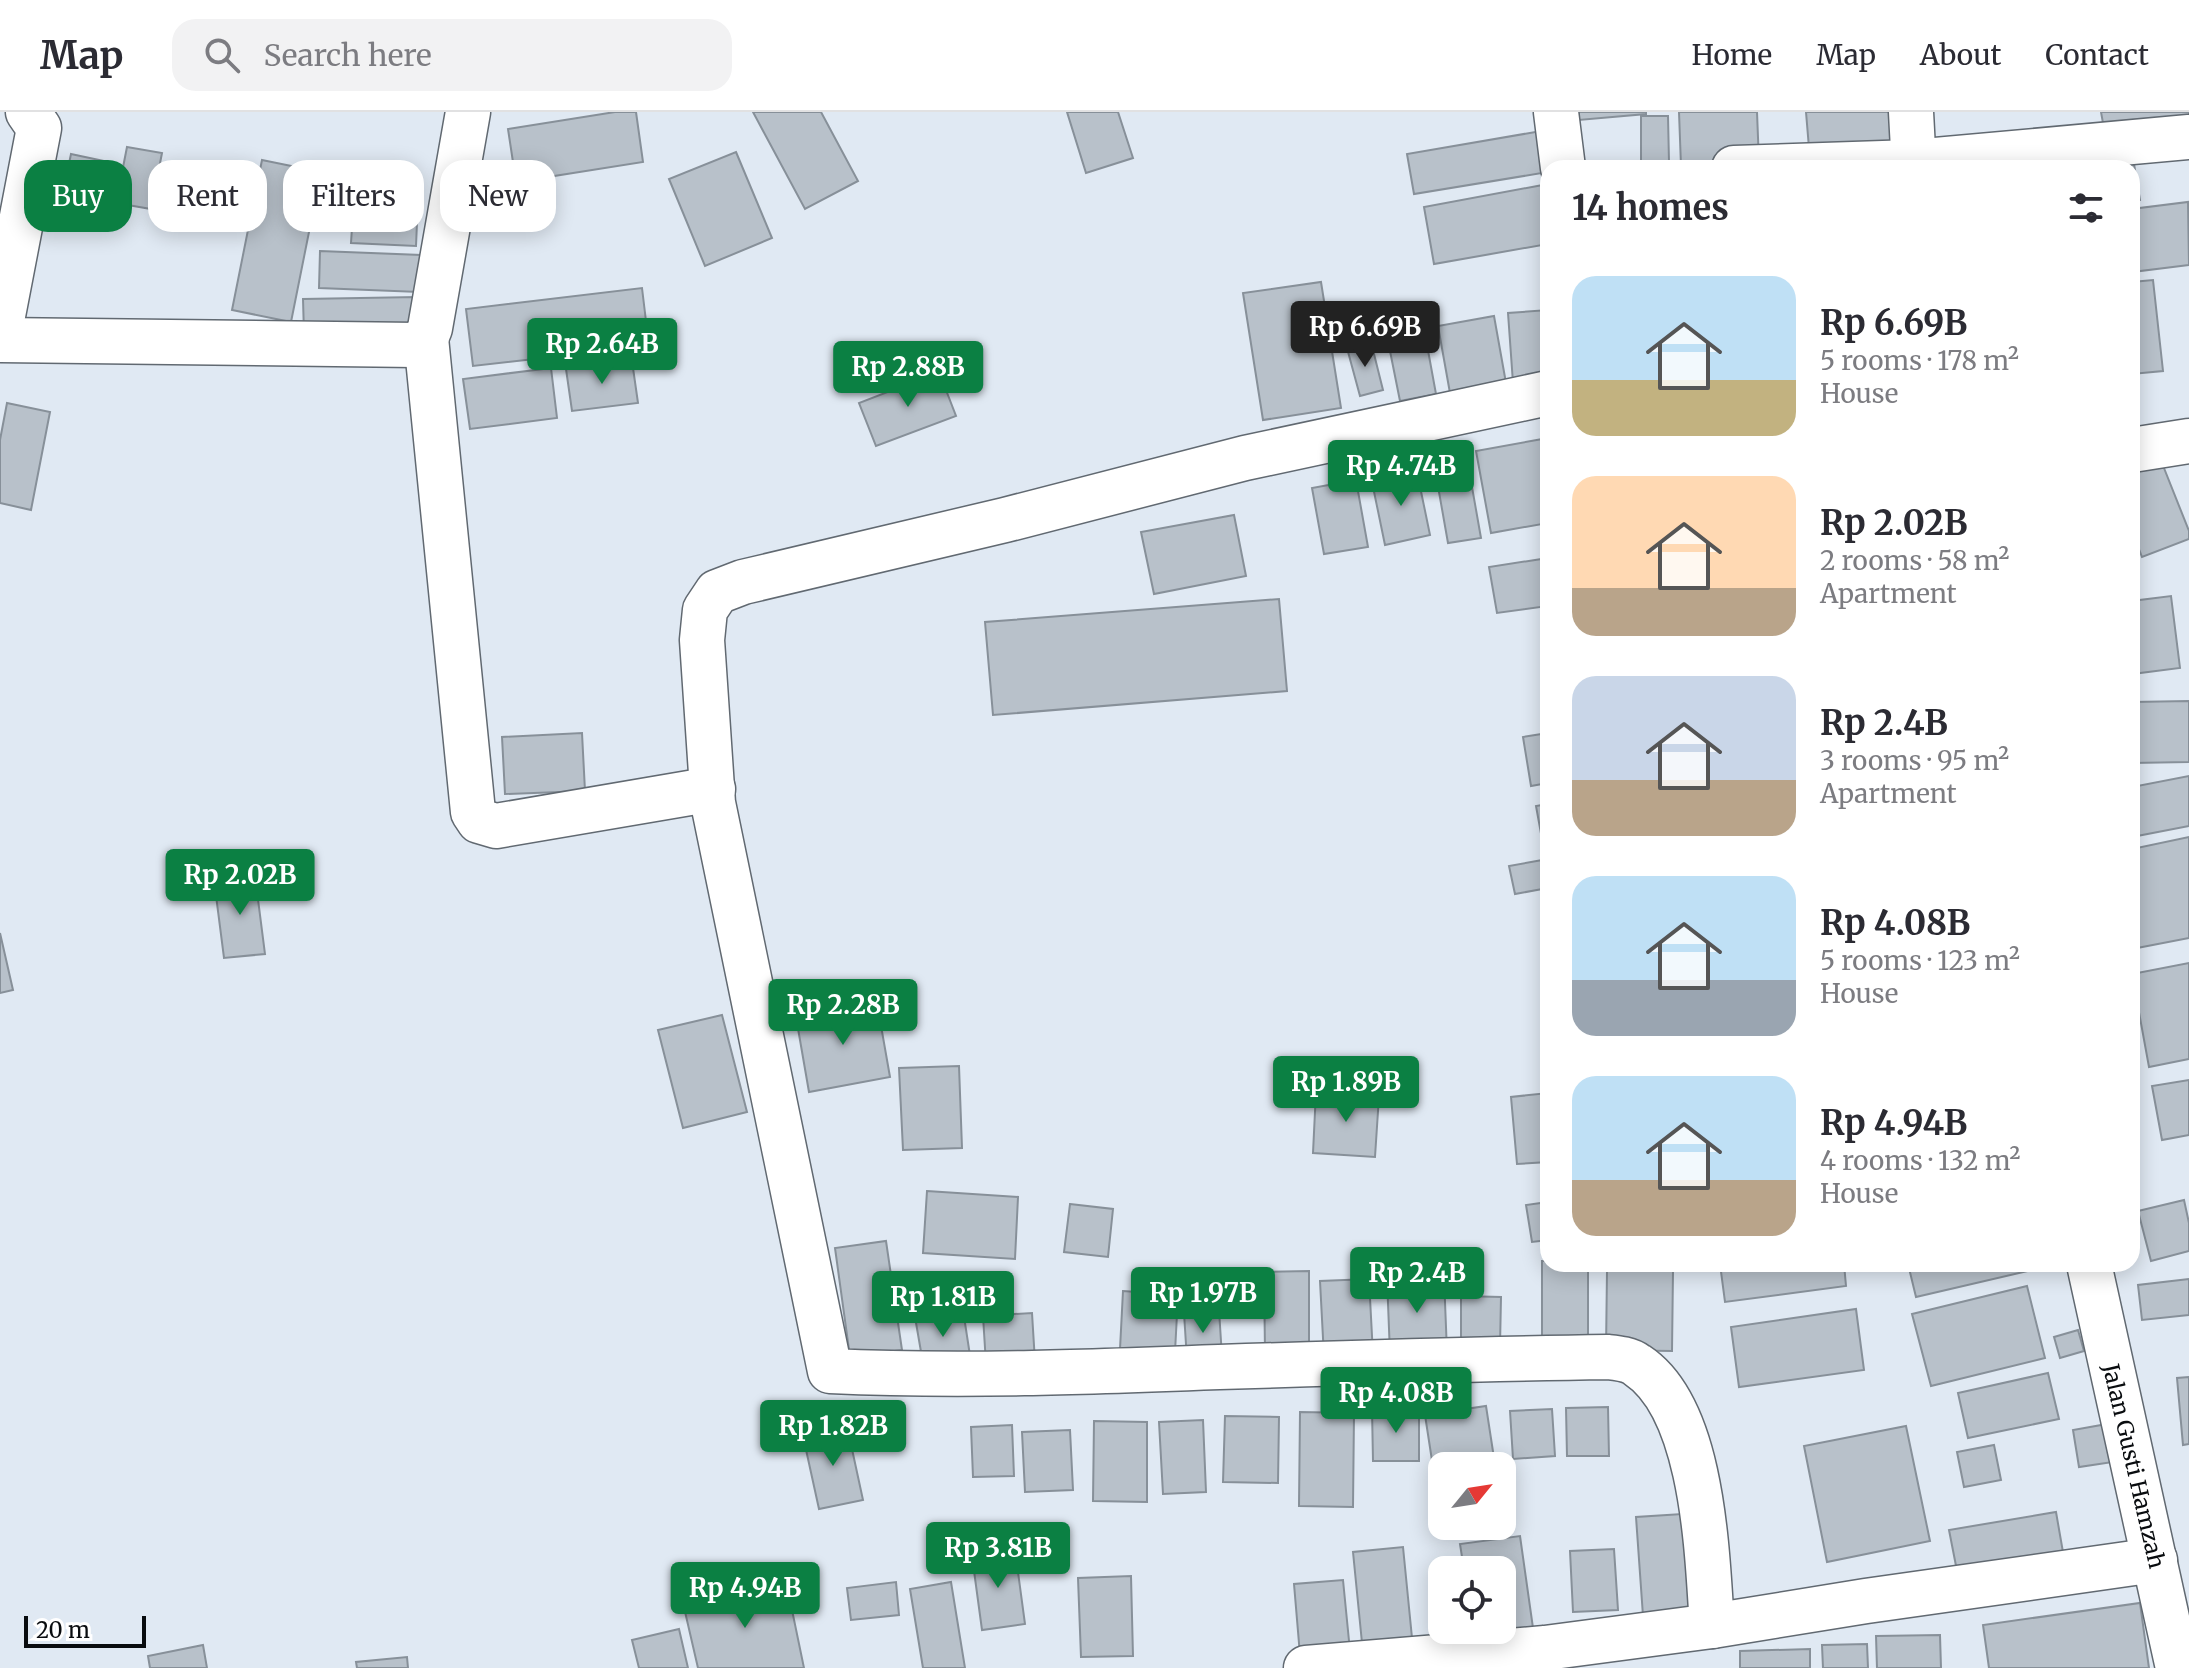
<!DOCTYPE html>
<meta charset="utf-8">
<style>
body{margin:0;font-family:Merriweather,serif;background:#f2f2f3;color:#2b2b33;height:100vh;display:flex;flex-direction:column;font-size:30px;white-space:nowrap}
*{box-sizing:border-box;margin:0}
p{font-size:26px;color:#7c7c81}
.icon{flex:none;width:44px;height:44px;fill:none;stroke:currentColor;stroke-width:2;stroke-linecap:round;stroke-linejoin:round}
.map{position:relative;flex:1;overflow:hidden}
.details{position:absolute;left:1540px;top:48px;width:600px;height:1112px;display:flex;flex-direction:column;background:#fff;border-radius:24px;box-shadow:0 4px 20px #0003}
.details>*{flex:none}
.guide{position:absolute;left:24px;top:48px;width:760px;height:72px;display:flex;gap:16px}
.needle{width:52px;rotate:60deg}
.buttons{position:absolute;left:1428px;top:1340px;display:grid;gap:16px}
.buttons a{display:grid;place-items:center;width:88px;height:88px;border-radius:16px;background:#fff;box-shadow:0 4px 20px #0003;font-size:40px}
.scale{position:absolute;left:24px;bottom:20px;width:122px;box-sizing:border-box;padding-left:8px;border:4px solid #090c0f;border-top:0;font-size:22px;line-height:28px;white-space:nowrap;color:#090c0f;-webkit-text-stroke:6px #fff;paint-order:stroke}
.price{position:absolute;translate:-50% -68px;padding:0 18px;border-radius:8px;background:#0b8043;color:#fff;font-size:26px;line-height:52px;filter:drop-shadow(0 2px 4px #0008)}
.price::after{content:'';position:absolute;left:50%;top:48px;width:24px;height:18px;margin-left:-12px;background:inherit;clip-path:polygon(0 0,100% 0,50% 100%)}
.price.selected{background:#222;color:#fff}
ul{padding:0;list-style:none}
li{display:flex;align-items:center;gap:24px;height:200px;padding:0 32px}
li span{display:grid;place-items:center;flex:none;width:224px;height:160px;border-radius:24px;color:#555}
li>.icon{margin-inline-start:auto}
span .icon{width:96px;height:96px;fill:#fffc;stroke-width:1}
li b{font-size:34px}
h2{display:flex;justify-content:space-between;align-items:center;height:96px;padding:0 32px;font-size:34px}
.pill{padding:0 28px;border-radius:24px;background:#fff;box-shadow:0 4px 20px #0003;font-size:28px;line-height:72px}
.pill.selected{background:#0b8043;color:#fff}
header{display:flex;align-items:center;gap:48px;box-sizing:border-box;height:112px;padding:0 40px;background:#fff;border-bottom:2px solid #e1e1e2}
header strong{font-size:38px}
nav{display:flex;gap:44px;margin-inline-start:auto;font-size:28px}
.search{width:560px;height:72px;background:#f2f2f3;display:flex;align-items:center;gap:20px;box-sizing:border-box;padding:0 28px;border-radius:24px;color:#7c7c81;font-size:30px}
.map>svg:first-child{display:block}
.building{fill:#b8c1ca;stroke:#879099;stroke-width:2}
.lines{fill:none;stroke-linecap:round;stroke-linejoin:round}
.minor-casing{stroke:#616971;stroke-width:47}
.minor{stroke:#fff;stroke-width:44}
.labels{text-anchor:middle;stroke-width:7;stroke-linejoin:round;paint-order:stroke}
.street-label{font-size:22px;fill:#090c0f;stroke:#fff}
</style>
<header>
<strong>Map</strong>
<div class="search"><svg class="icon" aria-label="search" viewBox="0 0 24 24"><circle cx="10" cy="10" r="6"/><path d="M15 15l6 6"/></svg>Search here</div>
<nav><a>Home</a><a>Map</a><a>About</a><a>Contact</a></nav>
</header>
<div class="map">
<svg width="2189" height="1556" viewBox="0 0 2189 1556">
<rect width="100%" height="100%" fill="#e0e9f3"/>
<!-- building -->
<g class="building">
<polygon points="615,0 636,0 643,50 516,70 508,17"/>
<polygon points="753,0 821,0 858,69 805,97"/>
<polygon points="1067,0 1118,0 1133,46 1086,61"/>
<polygon points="1579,0 1646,0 1646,2 1579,8"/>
<polygon points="1679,0 1757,0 1759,51 1681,54"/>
<polygon points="1806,0 1890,0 1893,31 1809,36"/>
<polygon points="2101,0 2189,0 2189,8 2105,22"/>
<polygon points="1641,4 1668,4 1669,50 1641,50"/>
<polygon points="1553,17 1548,60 1414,82 1407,42"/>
<polygon points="127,35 162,41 151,97 116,91"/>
<polygon points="736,40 772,126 705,154 669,67"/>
<polygon points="71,42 104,49 93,97 61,90"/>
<polygon points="262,48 321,60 291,210 232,198"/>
<polygon points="2134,52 2140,88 2132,90 2132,56 2110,56"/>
<polygon points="179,65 213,71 207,106 172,99"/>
<polygon points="1548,72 1548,132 1434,152 1424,95"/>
<polygon points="354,84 418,87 416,134 351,131"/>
<polygon points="2188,90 2189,153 2132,160 2132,97"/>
<polygon points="320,139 421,143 419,180 319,176"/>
<polygon points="2153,168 2163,259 2132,262 2132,170"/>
<polygon points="1321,170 1341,296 1263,308 1243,181"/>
<polygon points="642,176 649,234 473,254 466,197"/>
<polygon points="417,185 418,220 304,222 303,187"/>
<polygon points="1548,198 1548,269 1513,271 1508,201"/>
<polygon points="1494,204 1506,271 1450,281 1438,214"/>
<polygon points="1425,222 1436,282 1400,289 1388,229"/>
<polygon points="1371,230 1383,278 1360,284 1347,236"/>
<polygon points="632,249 638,291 572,299 566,257"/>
<polygon points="551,256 557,306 470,317 463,267"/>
<polygon points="939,260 956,304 876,334 859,291"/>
<polygon points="7,291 50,300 31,398 0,391 0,328"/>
<polygon points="1548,326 1548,411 1491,421 1476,339"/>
<polygon points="1466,341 1481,426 1448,431 1433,346"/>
<polygon points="2160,346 2189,419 2189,427 2142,445 2132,419 2132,357"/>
<polygon points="1417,360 1430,423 1385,433 1372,370"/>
<polygon points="1356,368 1368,435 1324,442 1312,376"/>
<polygon points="1234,403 1246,464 1154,482 1141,420"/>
<polygon points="1548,446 1548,494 1497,501 1489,455"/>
<polygon points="2171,484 2180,556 2132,562 2132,489"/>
<polygon points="1279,487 1287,579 993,603 985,510"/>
<polygon points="2189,589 2189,650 2132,651 2132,590"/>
<polygon points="582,621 585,679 505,682 502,625"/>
<polygon points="1548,621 1548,671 1531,674 1523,625"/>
<polygon points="2189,664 2189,714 2132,725 2132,675"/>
<polygon points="1548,692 1548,737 1544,738 1536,694"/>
<polygon points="2189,725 2189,826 2132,837 2132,737"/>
<polygon points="1548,747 1548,776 1515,782 1509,754"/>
<polygon points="255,764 265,842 224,846 214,768"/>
<polygon points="0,821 13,878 0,881"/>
<polygon points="2189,851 2189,947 2149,955 2132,862"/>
<polygon points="877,891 890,965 809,980 796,905"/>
<polygon points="722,903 747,1000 683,1016 658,918"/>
<polygon points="959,954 962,1036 903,1038 899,956"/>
<polygon points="2189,968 2189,1023 2162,1028 2152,974"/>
<polygon points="1316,979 1379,984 1375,1045 1313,1041"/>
<polygon points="1548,981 1548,1050 1517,1052 1511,985"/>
<polygon points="927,1079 1018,1085 1015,1147 923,1141"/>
<polygon points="2184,1088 2189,1111 2189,1139 2151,1149 2138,1099"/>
<polygon points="1548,1090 1548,1128 1532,1130 1526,1093"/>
<polygon points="1070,1092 1113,1097 1108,1145 1064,1140"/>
<polygon points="886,1129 902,1238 850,1245 835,1136"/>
<polygon points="1542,1149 1548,1149 1548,1152 1588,1152 1588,1227 1542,1227"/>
<polygon points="1720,1152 1844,1152 1846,1174 1725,1190"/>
<polygon points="1908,1152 2031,1152 2032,1158 1916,1185"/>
<polygon points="1309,1159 1309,1241 1265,1240 1264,1160"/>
<polygon points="1607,1159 1673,1159 1672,1239 1606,1238"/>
<polygon points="1444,1165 1447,1240 1390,1242 1387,1166"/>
<polygon points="1369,1167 1373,1243 1324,1245 1320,1169"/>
<polygon points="2189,1167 2189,1203 2142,1208 2138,1173"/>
<polygon points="2027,1174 2045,1246 1931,1274 1912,1202"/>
<polygon points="1123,1179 1178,1183 1175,1240 1120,1237"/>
<polygon points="1461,1184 1501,1185 1500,1234 1461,1233"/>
<polygon points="1856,1197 1864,1258 1739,1275 1731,1215"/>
<polygon points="963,1198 971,1250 924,1257 915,1205"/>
<polygon points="1219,1198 1222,1245 1187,1248 1184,1201"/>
<polygon points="1032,1201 1035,1250 986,1252 983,1204"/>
<polygon points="2078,1218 2084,1239 2060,1246 2054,1225"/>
<polygon points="2048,1261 2059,1307 1968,1326 1958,1281"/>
<polygon points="2189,1265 2189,1332 2183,1333 2177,1266"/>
<polygon points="1486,1294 1494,1346 1433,1355 1425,1303"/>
<polygon points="1608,1295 1609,1344 1567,1344 1566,1296"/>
<polygon points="1372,1297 1419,1297 1419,1349 1373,1349"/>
<polygon points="1552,1297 1555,1344 1513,1347 1510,1299"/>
<polygon points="1300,1300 1354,1301 1353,1395 1299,1394"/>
<polygon points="1225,1304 1279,1305 1278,1371 1223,1370"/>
<polygon points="1203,1308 1206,1380 1163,1382 1159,1310"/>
<polygon points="1094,1309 1147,1310 1147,1390 1093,1389"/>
<polygon points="2107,1312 2113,1350 2079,1355 2073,1318"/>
<polygon points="1012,1313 1014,1364 973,1365 971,1315"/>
<polygon points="847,1314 863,1388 819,1397 803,1324"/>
<polygon points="1906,1314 1930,1429 1827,1450 1804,1334"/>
<polygon points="1070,1318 1073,1378 1025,1380 1022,1320"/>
<polygon points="1994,1333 2001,1368 1964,1375 1957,1340"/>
<polygon points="2056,1400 2064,1446 1958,1464 1949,1418"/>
<polygon points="1698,1401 1706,1500 1643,1504 1636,1405"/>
<polygon points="1520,1424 1533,1516 1473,1524 1472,1518 1502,1518 1502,1458 1464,1458 1460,1432"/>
<polygon points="1403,1435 1413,1536 1363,1541 1353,1440"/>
<polygon points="1614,1437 1618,1498 1573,1500 1570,1439"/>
<polygon points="1015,1438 1025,1512 982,1518 972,1444"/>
<polygon points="1131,1464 1133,1544 1081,1545 1078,1466"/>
<polygon points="1343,1468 1350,1539 1300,1543 1294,1472"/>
<polygon points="786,1469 804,1556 698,1556 683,1491"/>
<polygon points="896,1470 899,1503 851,1508 847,1476"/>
<polygon points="951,1470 965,1556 923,1556 910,1477"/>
<polygon points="2140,1491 2149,1556 1989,1556 1983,1513"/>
<polygon points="679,1517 688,1556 639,1556 632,1528"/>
<polygon points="1940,1523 1941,1556 1877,1556 1876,1524"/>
<polygon points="1867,1532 1868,1556 1823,1556 1822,1533"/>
<polygon points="203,1533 207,1556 150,1556 148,1544"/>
<polygon points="1810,1537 1810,1556 1740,1556 1740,1539"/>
<polygon points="407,1545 408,1556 357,1556 356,1550"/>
</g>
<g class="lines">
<!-- minor casing -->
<g class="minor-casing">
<g id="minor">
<polyline points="1556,0 1563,56"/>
<polyline points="1911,0 1914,56"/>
<polyline points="1734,56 1913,50 2189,25"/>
<polyline points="0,219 39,16 28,0"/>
<polyline points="426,226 473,700 479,709 496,714 713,677"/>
<polyline points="0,228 416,233 426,226 430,216 468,0"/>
<path d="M1548 281 1245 346 1005 408 743 470 717 480 705 498 702 528 713 691 830 1259C959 1265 1089 1260 1219 1255 1348 1251 1478 1247 1608 1245 1618 1246 1629 1247 1637 1253 1704 1297 1707 1442 1712 1514"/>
<polyline points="2132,338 2189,329"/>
<polyline points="2089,1152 2178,1556"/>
<polyline points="1306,1556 1545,1536 1712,1514 1866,1489 2155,1448"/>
</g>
</g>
<!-- minor -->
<use href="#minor" class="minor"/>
</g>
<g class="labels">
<!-- street labels -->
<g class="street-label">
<text transform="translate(2134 1354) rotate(77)" y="8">Jalan Gusti Hamzah</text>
</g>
</g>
</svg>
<div class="buttons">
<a><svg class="needle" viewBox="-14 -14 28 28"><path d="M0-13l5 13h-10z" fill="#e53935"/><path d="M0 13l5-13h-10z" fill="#7c7c81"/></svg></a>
<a><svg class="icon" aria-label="locate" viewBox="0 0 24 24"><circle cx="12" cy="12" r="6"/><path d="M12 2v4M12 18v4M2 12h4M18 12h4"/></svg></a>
</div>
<div class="scale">20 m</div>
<b class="price selected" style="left:1365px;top:257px">Rp 6.69B</b>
<b class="price" style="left:602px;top:274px">Rp 2.64B</b>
<b class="price" style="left:908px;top:297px">Rp 2.88B</b>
<b class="price" style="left:1401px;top:396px">Rp 4.74B</b>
<b class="price" style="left:240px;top:805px">Rp 2.02B</b>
<b class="price" style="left:843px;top:935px">Rp 2.28B</b>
<b class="price" style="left:1346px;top:1012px">Rp 1.89B</b>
<b class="price" style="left:1417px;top:1203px">Rp 2.4B</b>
<b class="price" style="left:1203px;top:1223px">Rp 1.97B</b>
<b class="price" style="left:943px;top:1227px">Rp 1.81B</b>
<b class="price" style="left:1396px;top:1323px">Rp 4.08B</b>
<b class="price" style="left:833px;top:1356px">Rp 1.82B</b>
<b class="price" style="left:998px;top:1478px">Rp 3.81B</b>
<b class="price" style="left:745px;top:1518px">Rp 4.94B</b>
<div class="guide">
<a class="pill selected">Buy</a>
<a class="pill">Rent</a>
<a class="pill">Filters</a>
<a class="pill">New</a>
</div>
<section class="details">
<h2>14 homes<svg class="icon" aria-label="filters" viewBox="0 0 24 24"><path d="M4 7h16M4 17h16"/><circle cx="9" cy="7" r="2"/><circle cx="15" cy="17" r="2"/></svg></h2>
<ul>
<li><span style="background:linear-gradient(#bfe0f5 65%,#c2b280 0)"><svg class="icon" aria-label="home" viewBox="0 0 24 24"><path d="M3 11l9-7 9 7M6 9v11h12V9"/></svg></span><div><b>Rp 6.69B</b><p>5 rooms · 178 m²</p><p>House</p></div></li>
<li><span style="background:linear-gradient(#ffd9b3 70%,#b9a48a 0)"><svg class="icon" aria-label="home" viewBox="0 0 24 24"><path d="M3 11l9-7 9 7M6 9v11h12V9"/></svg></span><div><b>Rp 2.02B</b><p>2 rooms · 58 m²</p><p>Apartment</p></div></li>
<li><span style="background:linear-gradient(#c9d6e8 65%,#b9a48a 0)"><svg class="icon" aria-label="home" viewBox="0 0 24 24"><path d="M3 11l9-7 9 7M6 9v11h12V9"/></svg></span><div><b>Rp 2.4B</b><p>3 rooms · 95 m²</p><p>Apartment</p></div></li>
<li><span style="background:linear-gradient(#bfe0f5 65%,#9aa5b1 0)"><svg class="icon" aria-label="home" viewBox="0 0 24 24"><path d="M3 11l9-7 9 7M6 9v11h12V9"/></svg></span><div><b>Rp 4.08B</b><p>5 rooms · 123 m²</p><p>House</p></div></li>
<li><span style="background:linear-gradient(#bfe0f5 65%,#b9a48a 0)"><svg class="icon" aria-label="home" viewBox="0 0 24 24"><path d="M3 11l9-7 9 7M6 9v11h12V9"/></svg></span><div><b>Rp 4.94B</b><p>4 rooms · 132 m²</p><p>House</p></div></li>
</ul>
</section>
</div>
